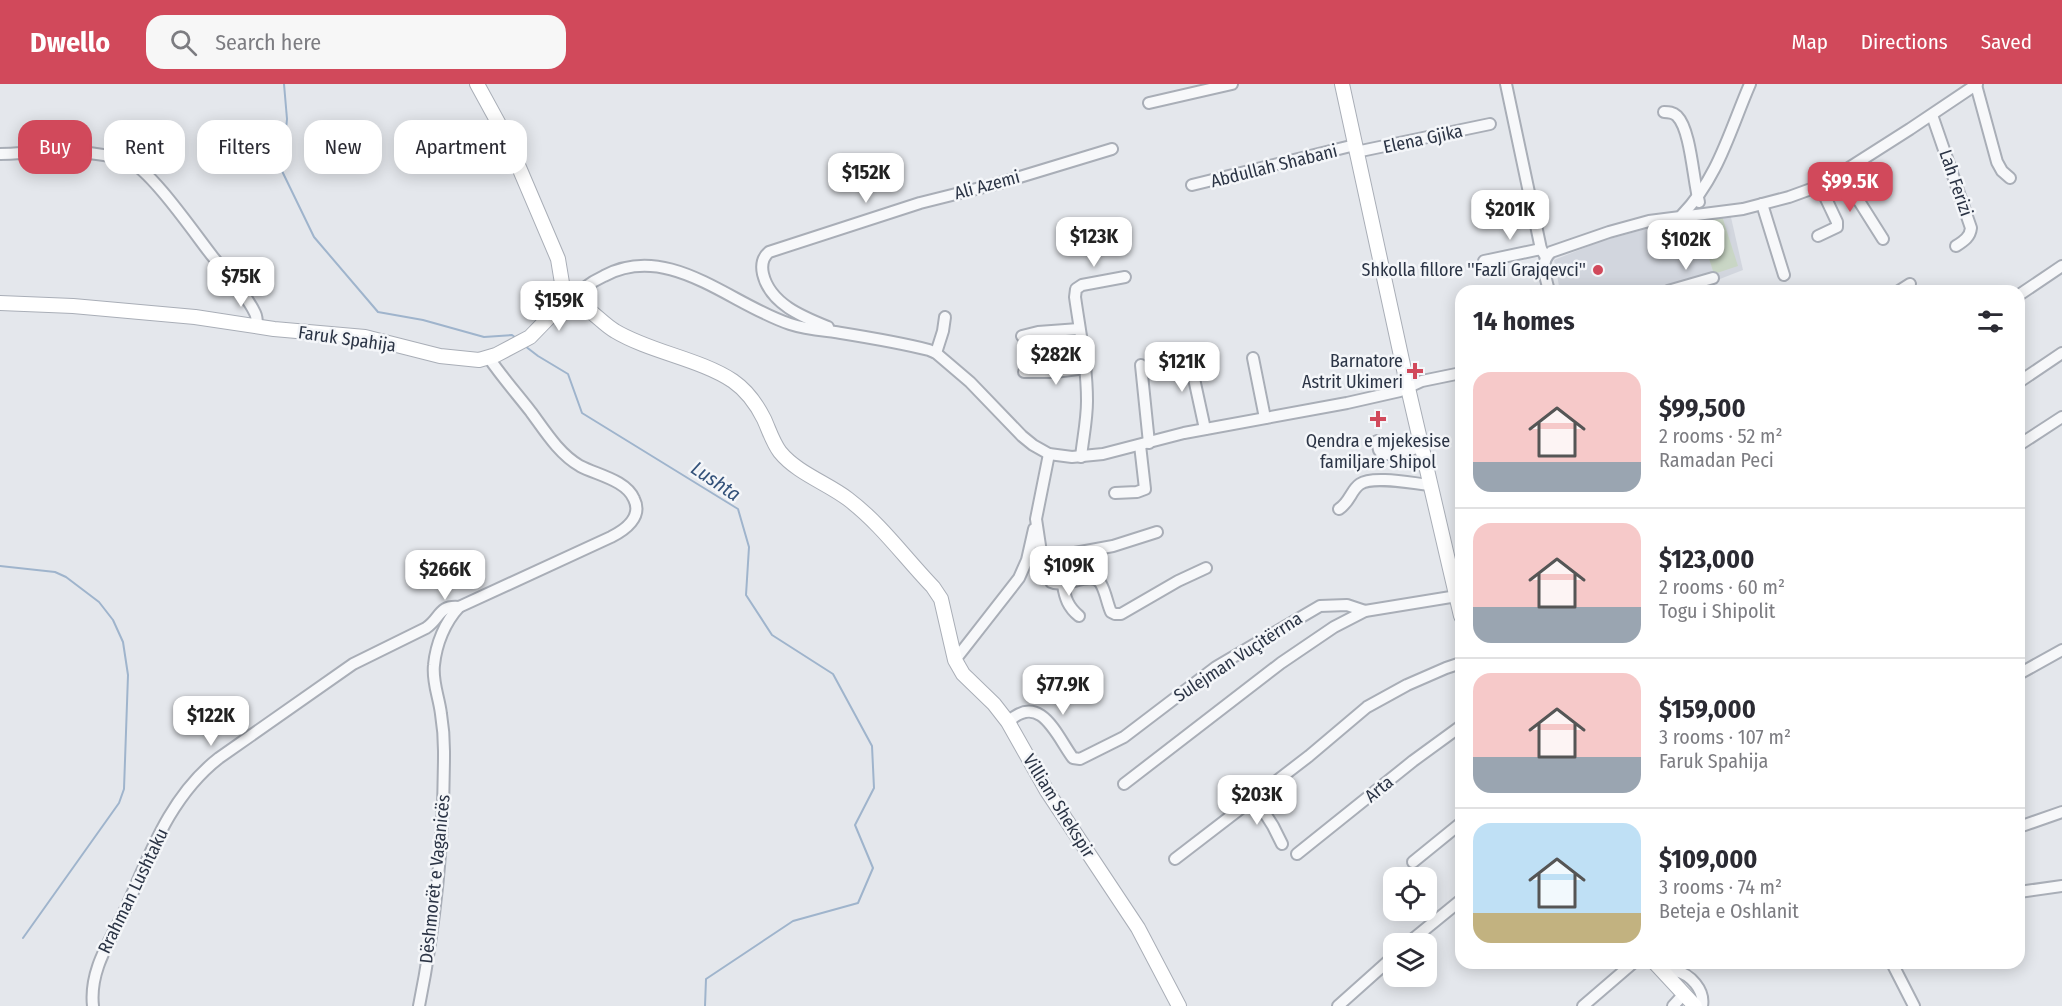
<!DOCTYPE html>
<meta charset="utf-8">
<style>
body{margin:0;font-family:"Fira Sans Condensed",sans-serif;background:#f7f7f7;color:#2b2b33;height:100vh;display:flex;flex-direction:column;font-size:22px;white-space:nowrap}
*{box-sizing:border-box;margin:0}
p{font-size:20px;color:#7c7c81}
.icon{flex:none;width:33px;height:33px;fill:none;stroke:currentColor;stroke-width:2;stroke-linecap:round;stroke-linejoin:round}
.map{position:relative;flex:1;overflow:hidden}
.drawer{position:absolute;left:1455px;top:201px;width:570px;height:684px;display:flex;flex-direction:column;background:#fff;border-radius:18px;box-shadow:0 3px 15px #0003}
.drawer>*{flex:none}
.top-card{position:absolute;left:18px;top:36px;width:570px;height:54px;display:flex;gap:12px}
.controls{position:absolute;left:1383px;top:783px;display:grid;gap:12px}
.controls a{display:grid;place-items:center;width:54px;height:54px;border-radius:12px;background:#fff;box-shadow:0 3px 15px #0003;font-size:30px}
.price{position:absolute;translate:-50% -51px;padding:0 14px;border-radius:12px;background:#fff;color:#222;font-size:20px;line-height:39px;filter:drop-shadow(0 2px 3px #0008)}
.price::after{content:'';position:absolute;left:50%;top:36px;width:18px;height:14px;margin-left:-9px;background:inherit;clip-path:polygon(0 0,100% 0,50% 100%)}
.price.on{background:#d1495b;color:#fff}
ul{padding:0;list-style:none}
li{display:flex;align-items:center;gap:18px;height:150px;padding:0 18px}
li+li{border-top:2px solid #e1e1e2}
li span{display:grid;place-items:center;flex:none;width:168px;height:120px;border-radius:18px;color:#555}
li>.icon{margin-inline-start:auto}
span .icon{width:72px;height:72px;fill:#fffc;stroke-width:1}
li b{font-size:26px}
h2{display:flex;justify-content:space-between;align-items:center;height:72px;padding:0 18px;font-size:26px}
.pill{padding:0 21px;border-radius:18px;background:#fff;box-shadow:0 3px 15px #0003;font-size:21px;line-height:54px}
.pill.on{background:#d1495b;color:#fff}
header{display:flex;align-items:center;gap:36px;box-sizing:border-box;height:84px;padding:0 30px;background:#d1495b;color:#fff}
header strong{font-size:28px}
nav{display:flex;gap:33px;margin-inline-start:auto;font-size:21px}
.search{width:420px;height:54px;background:#f7f7f7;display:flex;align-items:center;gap:15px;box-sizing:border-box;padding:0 21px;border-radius:18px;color:#7c7c81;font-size:22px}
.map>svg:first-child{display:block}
.built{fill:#d2d6de}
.green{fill:#c9d6c5}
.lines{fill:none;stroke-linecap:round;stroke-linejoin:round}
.stream{stroke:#9fb4cc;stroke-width:2}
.street-casing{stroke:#a9aeb7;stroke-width:14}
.secondary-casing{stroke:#a9aeb7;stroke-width:16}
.street{stroke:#f7f8fa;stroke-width:10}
.secondary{stroke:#fff;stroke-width:14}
.poi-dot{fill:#d1495b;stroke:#f4f6f9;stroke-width:2}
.labels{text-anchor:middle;stroke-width:5;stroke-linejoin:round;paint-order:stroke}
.street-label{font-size:18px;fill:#2b3445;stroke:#f4f6f9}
.poi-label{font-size:18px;fill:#2b3445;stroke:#f4f6f9;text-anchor:end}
.water-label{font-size:20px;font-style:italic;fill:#34527a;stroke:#f4f6f9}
</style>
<header>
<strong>Dwello</strong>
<div class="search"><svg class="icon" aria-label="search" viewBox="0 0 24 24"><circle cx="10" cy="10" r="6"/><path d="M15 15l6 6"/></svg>Search here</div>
<nav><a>Map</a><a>Directions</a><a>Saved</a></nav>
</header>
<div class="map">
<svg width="2062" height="922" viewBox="0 0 2062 922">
<rect width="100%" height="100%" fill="#e4e7ec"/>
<!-- built -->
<polygon class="built" points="1730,129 1743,186 1689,207 1560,207 1554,176 1599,158 1667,139"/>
<!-- green -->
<polygon class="green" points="1722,132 1738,182 1714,190 1698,140"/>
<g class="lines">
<!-- stream -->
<g class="stream">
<polyline points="284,0 287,35 282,87 314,153 378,228 423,236 484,253 512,251 516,254"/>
<polyline points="525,262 538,272 568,290 582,329 738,425 749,463 746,511 772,551 833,590 872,662 874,704 855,741 873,784 858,819 793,837 706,895 705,922"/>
<polyline points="0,482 55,488 66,493 99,518 113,536 123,558 128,591 124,705 119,719 23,854"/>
</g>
<!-- street casing -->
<g class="street-casing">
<g id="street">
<polyline points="1506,0 1541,165 1546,173"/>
<polyline points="1976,1 1997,78 2002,87 2010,94"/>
<polyline points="1149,19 1232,0"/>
<path d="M1664 28C1669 28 1673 28 1677 32 1691 46 1693 96 1699 118"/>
<path d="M1932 31 1971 144C1970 153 1964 157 1956 162"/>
<polyline points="1356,68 1490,40"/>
<path d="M0 70C42 69 87 63 128 77 150 84 197 153 213 173 227 191 245 208 255 229 257 233 257 237 257 242"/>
<polyline points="1843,87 1859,117 1883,155"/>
<polyline points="1192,101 1355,61"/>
<polyline points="1762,120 1784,191"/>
<path d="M1682 131C1718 94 1730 46 1750 0"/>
<polyline points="1818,152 1837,143 1837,138 1820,102"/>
<polyline points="1484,177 1541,165"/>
<path d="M1549 207C1546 194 1539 178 1551 168L1609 148 1649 137 1743 125 1789 113 1811 105 1830 96 1910 45 1977 0"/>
<polyline points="1668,207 1713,194"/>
<polyline points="1899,207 1910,200"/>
<polyline points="2019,211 2062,182"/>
<path d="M572 217C580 205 591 198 604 192 669 157 731 221 790 240 805 245 819 246 835 248 866 253 898 258 929 266L936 269 970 298 1022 352 1033 361 1049 370 1072 373 1103 370 1184 349 1347 319 1400 307 1422 297 1461 289"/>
<path d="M828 243C803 233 770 220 763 190 761 181 762 174 769 168L920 119 1000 99 1112 65"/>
<polyline points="1022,252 1038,248 1079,245"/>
<polyline points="1188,267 1205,345"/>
<polyline points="936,269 943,247 945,233"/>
<polyline points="1253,274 1265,334"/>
<polyline points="1141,281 1149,359"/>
<polyline points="1024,288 1055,288 1086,284"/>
<polyline points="2019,298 2062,269"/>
<polyline points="1377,357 1379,366 1382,370 1390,370 1422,363"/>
<polyline points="2019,361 2062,333"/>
<path d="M1049 370 1036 435 1042 475 1051 498C1065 505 1093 485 1101 500 1106 509 1107 519 1111 528L1115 530H1121L1178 497 1206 484"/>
<path d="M1081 373C1083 354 1087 336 1087 317 1087 282 1080 248 1075 213L1076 205 1082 201 1125 193"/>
<polyline points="1115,409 1137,408 1145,405 1140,361"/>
<path d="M1339 425C1350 418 1351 406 1360 400 1373 391 1416 400 1431 401"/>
<polyline points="1042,475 1113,462 1157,448"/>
<path d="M1063 501C1065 514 1068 523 1079 532"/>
<polyline points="955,576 1019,494 1027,476 1034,445"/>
<polyline points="2019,590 2062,566"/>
<path d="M1008 638C1041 607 1057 653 1073 674L1080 675 1124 653 1216 583 1320 522 1347 521 1365 527"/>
<polyline points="1124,700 1281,579 1334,543 1365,527 1457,512"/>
<polyline points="1254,712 1273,742 1282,760"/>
<polyline points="2019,743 2062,728"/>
<polyline points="1297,770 1413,677 1461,642"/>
<polyline points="1175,775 1309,672 1367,623 1407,601 1446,584 1461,579"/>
<polyline points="1413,778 1461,739"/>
<polyline points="2019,808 2062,802"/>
<polyline points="1407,860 1461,816"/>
<polyline points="1892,879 1914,922"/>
<path d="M1668 892 1676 887C1690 890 1705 906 1702 922"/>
<path d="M93 922C89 885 111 856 126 824 150 770 170 712 219 674L353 580 426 544C441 534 438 521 459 523"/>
<path d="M419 922C436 838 444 752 444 667 444 655 443 642 441 630 439 613 432 598 434 581 436 560 445 538 459 523L611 453C625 446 643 433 634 415 626 396 597 391 580 382 559 370 545 347 531 328 517 310 502 293 489 274"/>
<polyline points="1338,922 1394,872"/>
<polyline points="1583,922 1633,879"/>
<polyline points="1673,922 1684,910"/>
</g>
</g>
<!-- secondary casing -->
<g class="secondary-casing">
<g id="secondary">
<polyline points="477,0 506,53 558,175 565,217"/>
<polyline points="1342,0 1408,304 1461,532"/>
<path d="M565 217C585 216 599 238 615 247 650 268 700 275 733 297 746 306 757 321 764 335 769 346 773 359 780 368 797 389 827 399 848 415 881 440 905 474 933 503L941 515 955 576 963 590 994 620 1008 638 1047 707 1138 844 1179 922"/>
<polyline points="0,219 73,222 195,233 274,245 365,253 440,272 479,276 496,271 530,253 565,217"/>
<polyline points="1655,879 1695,922"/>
</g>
</g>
<!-- street -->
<use href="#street" class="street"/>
<!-- secondary -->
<use href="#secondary" class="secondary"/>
</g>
<!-- markers -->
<g class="poi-dot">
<circle cx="1598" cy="186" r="6"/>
<path d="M1412 278h6v6h6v6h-6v6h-6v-6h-6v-6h6z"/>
<path d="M1375 326h6v6h6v6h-6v6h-6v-6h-6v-6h6z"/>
</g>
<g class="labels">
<!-- street labels -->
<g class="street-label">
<text transform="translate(1423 55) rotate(-12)" y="6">Elena Gjika</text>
<text transform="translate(1274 82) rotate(-14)" y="6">Abdullah Shabani</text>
<text transform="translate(1956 99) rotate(71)" y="6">Lah Ferizi</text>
<text transform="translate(987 101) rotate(-15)" y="6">Ali Azemi</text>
<text transform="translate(347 255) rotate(8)" y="6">Faruk Spahija</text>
<text transform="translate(1238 573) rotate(-33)" y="6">Sulejman Vuçitërrna</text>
<text transform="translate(1379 705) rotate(-39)" y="6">Arta</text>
<text transform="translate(1059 722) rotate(58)" y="6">Villiam Shekspir</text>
<text transform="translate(435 795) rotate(-84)" y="6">Dëshmorët e Vaganicës</text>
<text transform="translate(133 807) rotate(-64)" y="6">Rrahman Lushtaku</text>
</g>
<!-- poi labels -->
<g class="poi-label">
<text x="1586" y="192">Shkolla fillore ''Fazli Grajqevci''</text>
<text x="1403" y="283">Barnatore<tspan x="1403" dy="21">Astrit Ukimeri</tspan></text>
<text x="1378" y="363" text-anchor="middle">Qendra e mjekesise<tspan x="1378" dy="21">familjare Shipol</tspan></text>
</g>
<!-- water labels -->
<g class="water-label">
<text transform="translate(716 397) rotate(34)" y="7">Lushta</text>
</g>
</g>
</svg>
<div class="controls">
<a><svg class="icon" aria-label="locate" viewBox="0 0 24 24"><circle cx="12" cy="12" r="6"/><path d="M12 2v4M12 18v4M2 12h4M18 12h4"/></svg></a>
<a><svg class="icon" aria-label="layers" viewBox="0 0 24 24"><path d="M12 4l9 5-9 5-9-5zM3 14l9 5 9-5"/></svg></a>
</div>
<b class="price" style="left:866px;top:120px">$152K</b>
<b class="price on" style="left:1850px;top:129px">$99.5K</b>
<b class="price" style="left:1510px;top:157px">$201K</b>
<b class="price" style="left:1094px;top:184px">$123K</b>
<b class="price" style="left:1686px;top:187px">$102K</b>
<b class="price" style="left:241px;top:224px">$75K</b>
<b class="price" style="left:559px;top:248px">$159K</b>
<b class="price" style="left:1056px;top:302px">$282K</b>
<b class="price" style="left:1182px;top:309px">$121K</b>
<b class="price" style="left:1069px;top:513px">$109K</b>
<b class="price" style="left:445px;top:517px">$266K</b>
<b class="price" style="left:1063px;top:632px">$77.9K</b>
<b class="price" style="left:211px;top:663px">$122K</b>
<b class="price" style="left:1257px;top:742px">$203K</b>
<div class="top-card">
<a class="pill on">Buy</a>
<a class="pill">Rent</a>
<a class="pill">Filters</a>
<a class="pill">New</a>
<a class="pill">Apartment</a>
</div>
<section class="drawer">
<h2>14 homes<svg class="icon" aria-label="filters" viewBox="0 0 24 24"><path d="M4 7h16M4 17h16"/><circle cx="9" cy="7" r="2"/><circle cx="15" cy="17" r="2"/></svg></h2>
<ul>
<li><span style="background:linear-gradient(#f6c9c9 75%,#9aa5b1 0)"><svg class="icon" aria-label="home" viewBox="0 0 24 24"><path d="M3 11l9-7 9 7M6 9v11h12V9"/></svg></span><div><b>$99,500</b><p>2 rooms · 52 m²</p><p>Ramadan Peci</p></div></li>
<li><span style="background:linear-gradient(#f6c9c9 70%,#9aa5b1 0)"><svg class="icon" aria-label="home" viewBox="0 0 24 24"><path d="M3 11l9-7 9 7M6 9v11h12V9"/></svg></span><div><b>$123,000</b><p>2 rooms · 60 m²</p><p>Togu i Shipolit</p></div></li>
<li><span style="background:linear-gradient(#f6c9c9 70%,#9aa5b1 0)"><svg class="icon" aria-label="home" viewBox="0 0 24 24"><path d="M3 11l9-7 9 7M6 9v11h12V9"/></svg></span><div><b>$159,000</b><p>3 rooms · 107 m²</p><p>Faruk Spahija</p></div></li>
<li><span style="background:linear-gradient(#bfe0f5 75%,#c2b280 0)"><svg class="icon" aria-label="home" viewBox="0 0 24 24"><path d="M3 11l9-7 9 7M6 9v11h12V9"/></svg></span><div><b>$109,000</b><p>3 rooms · 74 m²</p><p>Beteja e Oshlanit</p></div></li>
</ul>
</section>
</div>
